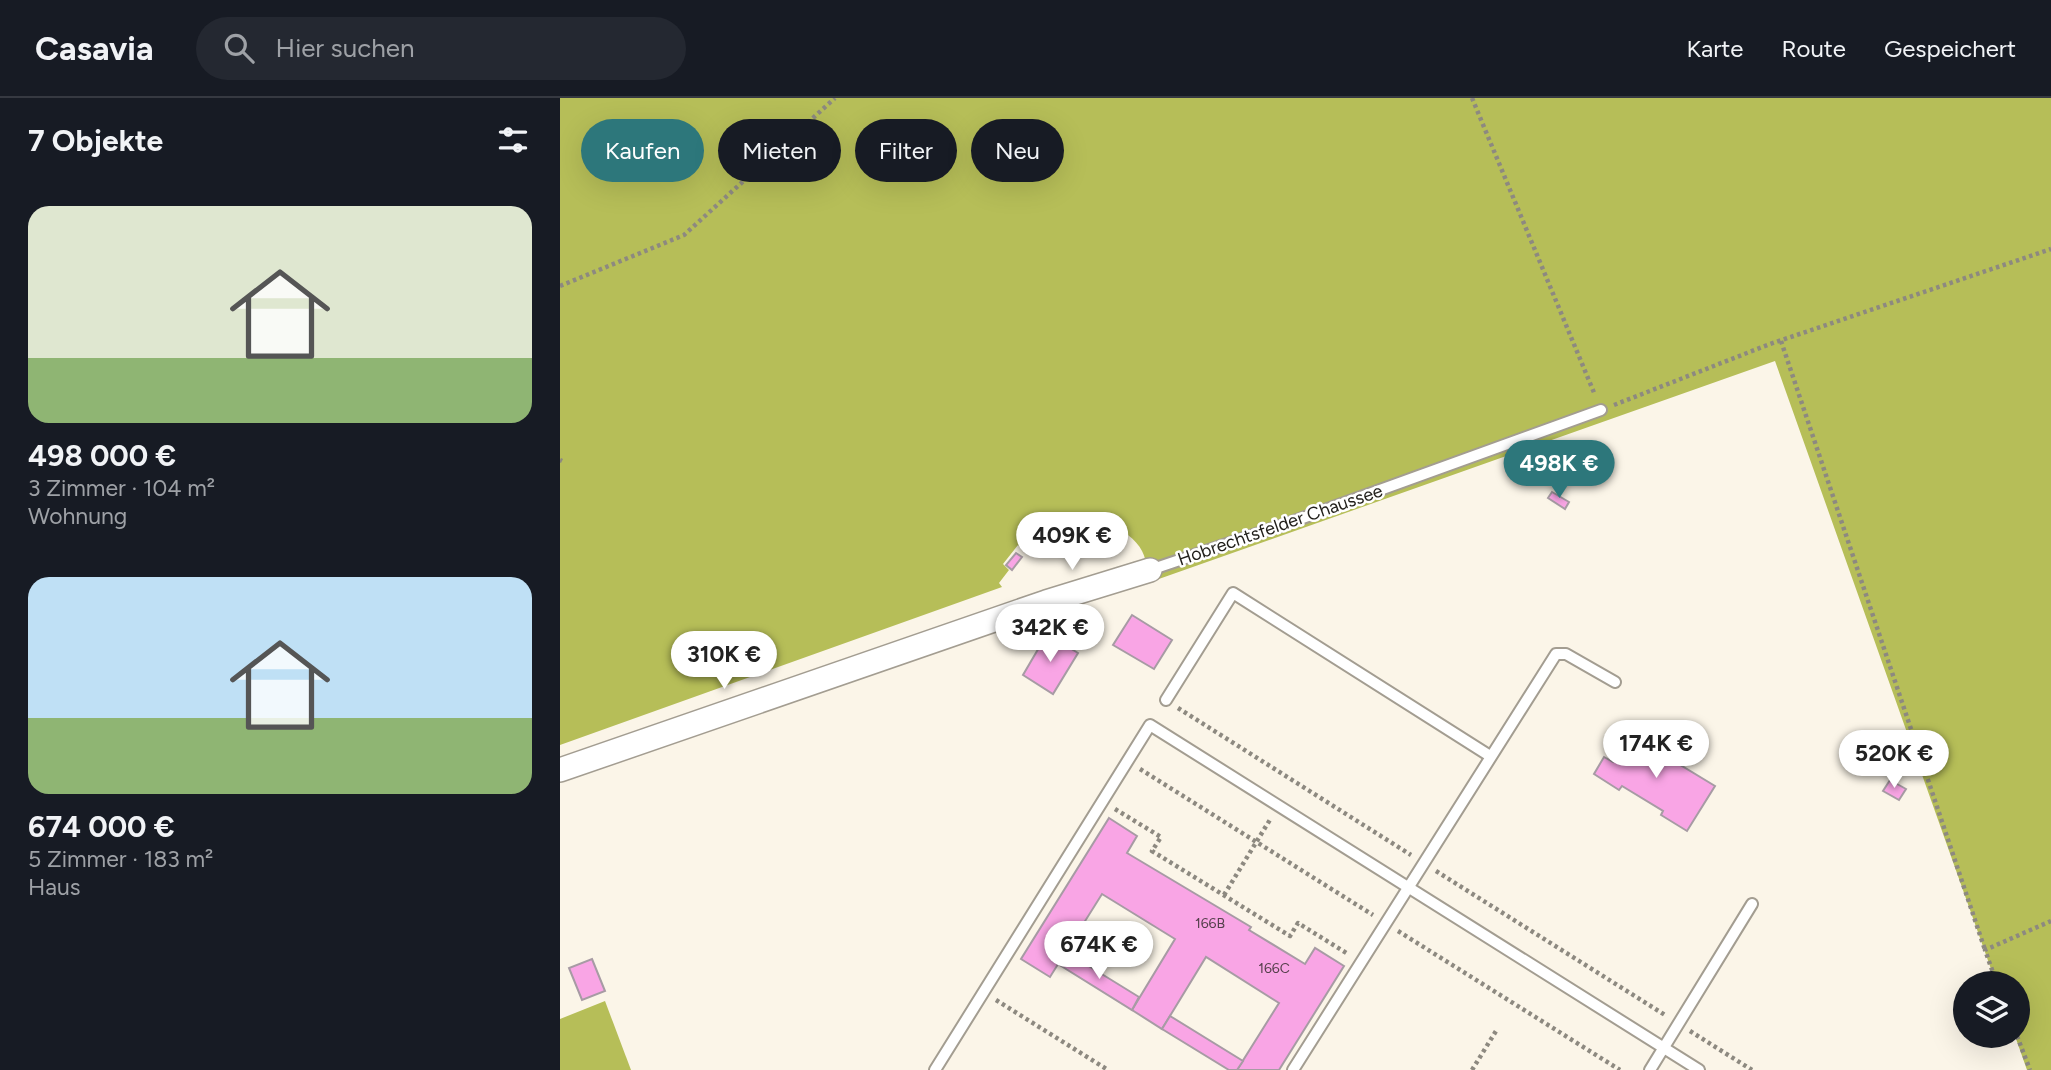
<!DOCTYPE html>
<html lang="de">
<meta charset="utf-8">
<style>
body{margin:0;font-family:Figtree,sans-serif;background:#242831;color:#f1f3f6;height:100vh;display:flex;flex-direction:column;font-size:26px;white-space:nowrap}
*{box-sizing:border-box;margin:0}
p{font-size:23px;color:#9ea1a6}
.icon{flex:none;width:38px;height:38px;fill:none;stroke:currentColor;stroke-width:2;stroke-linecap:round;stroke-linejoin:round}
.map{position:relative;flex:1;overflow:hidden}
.details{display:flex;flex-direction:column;background:#171b24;width:560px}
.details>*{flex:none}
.banner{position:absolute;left:21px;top:21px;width:665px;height:63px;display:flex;gap:14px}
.tools{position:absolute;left:1393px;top:873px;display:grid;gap:14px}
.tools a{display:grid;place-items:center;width:77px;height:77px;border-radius:50%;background:#171b24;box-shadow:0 7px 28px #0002;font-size:35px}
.price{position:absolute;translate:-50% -60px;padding:0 16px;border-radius:24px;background:#fff;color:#222;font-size:23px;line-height:46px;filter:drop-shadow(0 2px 4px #0008)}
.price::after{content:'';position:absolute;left:50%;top:42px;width:21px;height:16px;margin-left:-10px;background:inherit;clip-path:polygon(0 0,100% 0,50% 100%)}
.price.on{background:#2d777b;color:#fff}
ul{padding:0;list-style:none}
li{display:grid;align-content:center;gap:14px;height:371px;padding:0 28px}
li span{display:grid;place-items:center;height:217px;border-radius:21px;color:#555}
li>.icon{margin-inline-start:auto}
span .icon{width:126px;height:126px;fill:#fffc;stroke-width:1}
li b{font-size:30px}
h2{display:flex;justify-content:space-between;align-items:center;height:84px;padding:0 28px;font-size:30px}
.chip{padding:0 24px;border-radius:32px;background:#171b24;box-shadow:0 7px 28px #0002;font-size:24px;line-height:63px}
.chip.on{background:#2d777b;color:#fff}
header{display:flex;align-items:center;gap:42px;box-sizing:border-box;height:98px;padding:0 35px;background:#171b24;border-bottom:2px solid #363941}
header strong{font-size:33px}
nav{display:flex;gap:38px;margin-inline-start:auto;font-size:24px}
.search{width:490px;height:63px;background:#242831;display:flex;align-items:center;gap:18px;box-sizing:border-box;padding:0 24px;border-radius:38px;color:#9ea1a6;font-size:26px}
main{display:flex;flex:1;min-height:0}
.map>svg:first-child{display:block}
.forest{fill:#b6be58}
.building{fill:#f9a5e5;stroke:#a79ba4;stroke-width:2}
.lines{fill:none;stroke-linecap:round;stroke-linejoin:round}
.service-casing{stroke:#a39d91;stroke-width:14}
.minor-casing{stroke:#a39d91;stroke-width:26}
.path{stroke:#8d8980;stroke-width:4.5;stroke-dasharray:3.5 3.5;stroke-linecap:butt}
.service{stroke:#fff;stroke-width:10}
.minor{stroke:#fff;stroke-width:23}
.labels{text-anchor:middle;stroke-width:5;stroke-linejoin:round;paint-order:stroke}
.number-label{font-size:14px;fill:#56404c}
.street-label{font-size:18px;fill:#201e19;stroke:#fff}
</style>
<header>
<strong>Casavia</strong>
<div class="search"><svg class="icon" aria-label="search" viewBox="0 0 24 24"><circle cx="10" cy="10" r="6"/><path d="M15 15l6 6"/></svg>Hier suchen</div>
<nav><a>Karte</a><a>Route</a><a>Gespeichert</a></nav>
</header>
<main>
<section class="details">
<h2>7 Objekte<svg class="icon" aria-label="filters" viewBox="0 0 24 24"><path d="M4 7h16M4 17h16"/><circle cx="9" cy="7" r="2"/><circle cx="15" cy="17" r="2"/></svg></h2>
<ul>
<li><span style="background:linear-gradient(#dfe7d0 70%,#8fb573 0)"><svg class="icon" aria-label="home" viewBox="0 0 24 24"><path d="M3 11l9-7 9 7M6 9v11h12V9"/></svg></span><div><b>498 000 €</b><p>3 Zimmer · 104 m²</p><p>Wohnung</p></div></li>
<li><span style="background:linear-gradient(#bfe0f5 65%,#8fb573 0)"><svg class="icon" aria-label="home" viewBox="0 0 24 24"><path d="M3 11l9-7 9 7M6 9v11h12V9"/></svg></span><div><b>674 000 €</b><p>5 Zimmer · 183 m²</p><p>Haus</p></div></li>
</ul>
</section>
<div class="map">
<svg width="1491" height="972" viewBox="0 0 1491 972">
<rect width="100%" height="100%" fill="#fbf5e8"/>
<!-- forest -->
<g class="forest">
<path d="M0 0H1491V972H1467L1455 938H1458V886L1436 885 1215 263 579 488C610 442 528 407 499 426 496 428 494 431 491 434L486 431 467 454 458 447 443 466 449 472 439 485 442 489 0 647Z"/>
<polygon points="45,903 71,972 0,972 0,921"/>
</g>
<!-- building -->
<g class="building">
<polygon points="992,394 1009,404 1005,411 988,400"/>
<polygon points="456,455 462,459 452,472 446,467"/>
<polygon points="572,517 612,542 594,571 553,547"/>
<polygon points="487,536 518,555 493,596 463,577"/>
<polygon points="1061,631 1155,688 1127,733 1101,717 1103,713 1062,688 1059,692 1034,676 1044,659 1053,664 1060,652 1051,647"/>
<polygon points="1330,682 1346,691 1339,702 1323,693"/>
<polygon points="549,720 577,738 567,755 691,829 689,832 745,866 755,850 784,868 719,972 677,972 719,905 646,859 602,931 572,912 615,841 542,796 490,879 461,861"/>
<polygon points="506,854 579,899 572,912 498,866"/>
<polygon points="32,861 45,893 22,902 9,870"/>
<polygon points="610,918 683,963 677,972 669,972 602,931"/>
</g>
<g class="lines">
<!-- service casing -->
<g class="service-casing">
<g id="service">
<polyline points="590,472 726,426 1041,312"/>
<polyline points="606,602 673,495 930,658"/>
<polyline points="375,972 590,627 1139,972"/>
<polyline points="733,972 996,556 1006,556 1055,584"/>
<polyline points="1090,972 1192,806"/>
</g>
</g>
<!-- minor casing -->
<g class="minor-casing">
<polyline id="minor" points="0,672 486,504 590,472"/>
</g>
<!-- path -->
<g class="path">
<polyline points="912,0 1035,297"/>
<polyline points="0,188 124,137 275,0"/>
<polyline points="1221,243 1425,852"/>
<polyline points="1054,307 1210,246 1491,151"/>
<polyline points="0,362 2,363"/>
<polyline points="618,610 851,757"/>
<polyline points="580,671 813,817"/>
<polyline points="555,711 601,739 592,753 730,838 738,825 788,856"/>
<polyline points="876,773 1105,917"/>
<polyline points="664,797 711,720"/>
<polyline points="838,833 1060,972"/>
<polyline points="1437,886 1425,852 1491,823"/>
<polyline points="436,902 548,972"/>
<polyline points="1130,933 1192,972"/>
<polyline points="1457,938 1470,972"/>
<polyline points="912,972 936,933"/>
</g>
<!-- service -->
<use href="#service" class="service"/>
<!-- minor -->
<use href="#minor" class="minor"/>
</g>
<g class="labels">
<!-- number labels -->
<g class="number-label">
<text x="650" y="830">166B</text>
<text x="714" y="875">166C</text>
</g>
<!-- street labels -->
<g class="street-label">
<text transform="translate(720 427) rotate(-19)" y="6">Hobrechtsfelder Chaussee</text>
</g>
</g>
</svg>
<div class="tools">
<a><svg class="icon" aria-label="layers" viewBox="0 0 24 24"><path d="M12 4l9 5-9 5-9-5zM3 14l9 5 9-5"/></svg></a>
</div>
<b class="price on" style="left:999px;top:402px">498K €</b>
<b class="price" style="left:512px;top:474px">409K €</b>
<b class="price" style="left:490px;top:566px">342K €</b>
<b class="price" style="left:164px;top:593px">310K €</b>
<b class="price" style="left:1096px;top:682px">174K €</b>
<b class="price" style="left:1334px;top:692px">520K €</b>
<b class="price" style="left:539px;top:883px">674K €</b>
<div class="banner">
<a class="chip on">Kaufen</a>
<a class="chip">Mieten</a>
<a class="chip">Filter</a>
<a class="chip">Neu</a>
</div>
</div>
</main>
